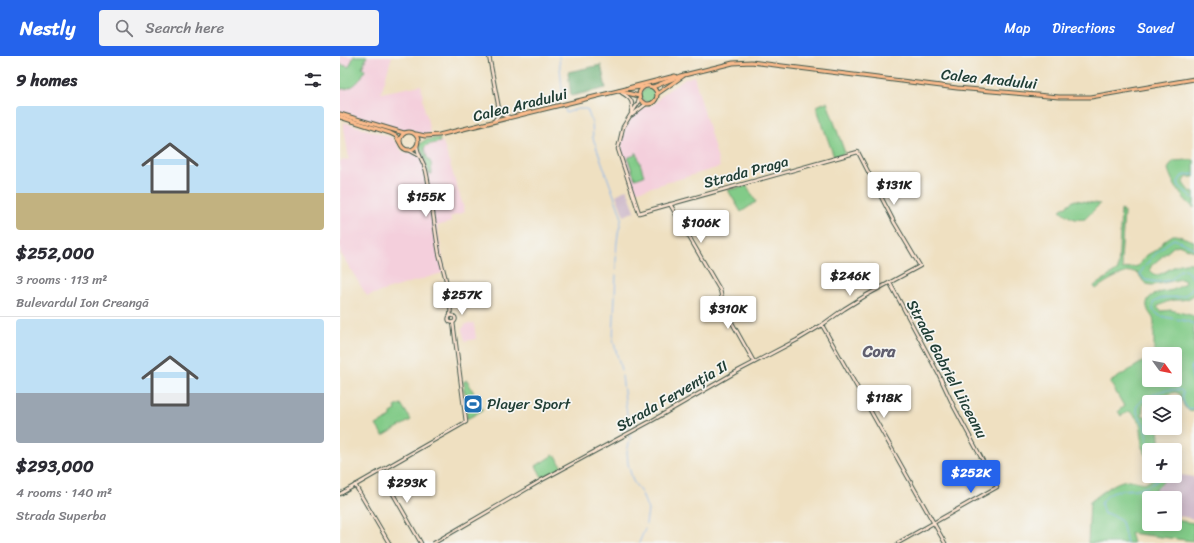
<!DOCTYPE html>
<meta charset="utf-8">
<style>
body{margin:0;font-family:Sriracha,sans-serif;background:#f2f2f3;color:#2b2b33;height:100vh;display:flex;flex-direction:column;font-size:15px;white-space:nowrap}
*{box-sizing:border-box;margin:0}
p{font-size:13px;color:#7c7c81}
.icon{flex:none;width:22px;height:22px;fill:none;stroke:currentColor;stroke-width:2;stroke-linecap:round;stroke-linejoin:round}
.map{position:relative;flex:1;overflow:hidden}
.drawer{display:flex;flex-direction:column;background:#fff;width:340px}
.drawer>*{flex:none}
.needle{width:26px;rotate:123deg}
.buttons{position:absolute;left:802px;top:291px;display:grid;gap:8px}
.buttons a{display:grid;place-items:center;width:40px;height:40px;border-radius:4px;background:#fff;box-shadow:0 2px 10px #0003;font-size:20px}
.price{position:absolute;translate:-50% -34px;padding:0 9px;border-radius:4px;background:#fff;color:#222;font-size:13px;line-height:26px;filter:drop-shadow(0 1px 2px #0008)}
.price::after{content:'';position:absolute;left:50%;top:24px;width:12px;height:9px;margin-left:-6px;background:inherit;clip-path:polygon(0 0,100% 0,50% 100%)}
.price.selected{background:#2563eb;color:#fff}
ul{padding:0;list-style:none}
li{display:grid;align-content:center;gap:8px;height:212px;padding:0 16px}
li+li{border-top:1px solid #e1e1e2}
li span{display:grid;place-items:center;height:124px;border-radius:4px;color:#555}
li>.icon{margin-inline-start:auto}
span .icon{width:72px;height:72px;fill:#fffc;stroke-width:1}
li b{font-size:17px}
h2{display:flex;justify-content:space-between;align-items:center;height:48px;padding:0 16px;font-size:17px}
header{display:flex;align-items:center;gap:24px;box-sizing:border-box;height:56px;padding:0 20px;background:#2563eb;color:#fff}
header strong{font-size:19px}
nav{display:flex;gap:22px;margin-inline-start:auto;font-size:14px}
.search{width:280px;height:36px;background:#f2f2f3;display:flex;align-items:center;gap:10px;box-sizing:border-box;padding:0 14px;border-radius:4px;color:#7c7c81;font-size:15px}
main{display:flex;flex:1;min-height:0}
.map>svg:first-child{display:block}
.built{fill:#f4cfdc}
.industrial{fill:#d0bdcc}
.green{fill:#82cb88;stroke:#50845e}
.forest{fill:#69af74;stroke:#447654}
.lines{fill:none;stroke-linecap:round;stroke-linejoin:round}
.stream{stroke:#82b3ee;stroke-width:1}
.secondary-casing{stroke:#3e5549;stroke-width:4.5}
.primary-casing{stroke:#3e5549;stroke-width:5}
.secondary{stroke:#fde4d1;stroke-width:2.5}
.primary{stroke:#fbbb8c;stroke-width:3}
.labels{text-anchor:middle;stroke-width:3.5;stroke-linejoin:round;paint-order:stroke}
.street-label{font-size:15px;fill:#1f3d34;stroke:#f6f6f2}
.poi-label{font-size:15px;fill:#1f3d34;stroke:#f6f6f2;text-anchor:start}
.neighbourhood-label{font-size:16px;font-weight:bold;fill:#615f6f;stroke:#f6f6f2}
</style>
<header>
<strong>Nestly</strong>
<div class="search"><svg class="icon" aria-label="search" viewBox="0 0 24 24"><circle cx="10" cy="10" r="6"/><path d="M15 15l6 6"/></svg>Search here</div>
<nav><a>Map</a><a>Directions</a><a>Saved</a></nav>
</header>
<main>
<section class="drawer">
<h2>9 homes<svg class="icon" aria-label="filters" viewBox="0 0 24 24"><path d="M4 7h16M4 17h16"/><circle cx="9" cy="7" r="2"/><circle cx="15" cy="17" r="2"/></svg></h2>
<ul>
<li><span style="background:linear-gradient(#bfe0f5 70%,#c2b280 0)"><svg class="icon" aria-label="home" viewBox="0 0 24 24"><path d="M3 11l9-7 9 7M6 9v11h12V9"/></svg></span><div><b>$252,000</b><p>3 rooms · 113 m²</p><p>Bulevardul Ion Creangă</p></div></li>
<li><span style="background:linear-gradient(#bfe0f5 60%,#9aa5b1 0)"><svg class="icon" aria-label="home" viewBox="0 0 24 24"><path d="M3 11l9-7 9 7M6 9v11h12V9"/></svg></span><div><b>$293,000</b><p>4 rooms · 140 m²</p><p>Strada Superba</p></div></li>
</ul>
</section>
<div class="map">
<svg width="854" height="487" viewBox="0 0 854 487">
<rect width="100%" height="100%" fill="#f6f6f2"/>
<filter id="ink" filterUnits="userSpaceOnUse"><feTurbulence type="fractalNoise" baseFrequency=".025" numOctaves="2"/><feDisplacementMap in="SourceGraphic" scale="8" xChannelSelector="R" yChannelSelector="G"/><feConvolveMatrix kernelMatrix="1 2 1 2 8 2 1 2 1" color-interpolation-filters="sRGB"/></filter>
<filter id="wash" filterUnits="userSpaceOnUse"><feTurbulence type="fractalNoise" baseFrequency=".012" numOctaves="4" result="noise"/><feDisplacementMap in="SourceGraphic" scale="16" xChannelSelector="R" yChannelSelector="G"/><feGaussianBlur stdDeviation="0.9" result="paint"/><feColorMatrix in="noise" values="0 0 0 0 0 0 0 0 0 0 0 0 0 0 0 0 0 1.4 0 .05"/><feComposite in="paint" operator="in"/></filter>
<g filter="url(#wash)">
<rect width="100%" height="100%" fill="#efe0c1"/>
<!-- built -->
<g class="built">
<polygon points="0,0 52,0 41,37 81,29 85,57 86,57 90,77 84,79 78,78 70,73 60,75 0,56"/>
<polygon points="354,20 380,111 295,136 282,99 281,86 285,72 291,62 305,51 313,49 323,38 344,23"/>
<polygon points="3,66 51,81 57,87 61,94 65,97 73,97 83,91 103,86 125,156 110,161 111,166 97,170 105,216 27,240 0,196 0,105 9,103"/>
<polygon points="134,267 136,283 125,285 122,273 126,268"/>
</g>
<!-- industrial -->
<g class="industrial">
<polygon points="287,133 295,155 284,160 276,139"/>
<polygon points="835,418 854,421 854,463 835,459 835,442 817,442 818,438 812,436 821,429 824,425 825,420 835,420"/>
</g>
<!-- green -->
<g class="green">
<path d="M14 0H27L22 12 25 14C21 24 13 34 0 33V8L9 11Z"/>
<circle cx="308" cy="39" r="7"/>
<polygon points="487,46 505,97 494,101 476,50"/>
<polygon points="99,82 100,86 87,89 84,92 87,101 91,107 92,118 89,118 85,103 80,92 80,88 85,84"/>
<polygon points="295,97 297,97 304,120 295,123 288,103 289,101 295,99"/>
<path d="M848 104H854V121H847L843 127 848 134 854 137V152C841 141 833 129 828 113L833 105Z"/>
<polygon points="407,130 416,146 401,156 388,134"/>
<path d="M735 144 760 148 745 163C735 165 728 161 720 154Z"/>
<path d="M781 154 784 156 781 205 783 213 798 210 807 199 816 194 825 184 833 179H836L854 185V195L838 189 833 191 811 210 810 214C810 214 814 218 815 219 822 221 837 204 852 207L854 210V239C848 244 843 244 835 244 829 244 822 248 817 251L821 255 831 254 854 260V355C843 354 843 348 840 338L835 336 809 343 803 349 802 359 809 362V372H818L820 394H809V404L802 391V381L800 367 794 359 789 355 781 360 778 355 784 350 770 326 804 305 809 314V324H815L818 329 822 326 821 324H835V298H814V265C813 260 808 257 807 251 805 237 823 236 833 234 837 232 841 230 844 228L845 225 841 223 814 229C801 229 804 223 797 217 789 211 763 227 756 233L754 230 778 214Z"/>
<polygon points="127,324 143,354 127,363 125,343 128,342 123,333 125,331 123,326"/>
<polygon points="61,348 71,364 43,380 36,369 51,361 51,357 56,354 55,351"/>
<polygon points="213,399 217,401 222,412 202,421 196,410"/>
<path d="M813 420H825C823 429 818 430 812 436L818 438 817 442H809V453L807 459 809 462V468H835V464L854 467 853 485 790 477 793 487H748L750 446C761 438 774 425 788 424 797 424 809 432 813 420Z"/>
</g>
<!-- forest -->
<polygon class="forest" points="261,9 266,32 231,40 228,16"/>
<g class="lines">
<!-- stream -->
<g class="stream">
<polyline points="219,0 223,44"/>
<path d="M225 52 226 57 237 53H247L252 67 253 82 281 159C282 166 279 171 278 178 276 190 276 202 276 213"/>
<polyline points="854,118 842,120 838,126 839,130 854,143"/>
<path d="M854 192 834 183C823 189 805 207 800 218L805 224 818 226 831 224 839 215 845 213 854 224"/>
<polyline points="276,219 273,283 281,314"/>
<path d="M854 229C842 251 829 234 813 247V254L820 260 846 265 854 268"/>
<polyline points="854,299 851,315 854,332"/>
<polyline points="282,320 289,374"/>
<polyline points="290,379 290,383 287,396 288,408 293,425 302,438 308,454 306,468"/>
<path d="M810 394C807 387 807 379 805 372 803 365 797 359 796 352 799 346 802 345 807 342 821 334 824 333 840 334L843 336C842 343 843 347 848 353L854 352"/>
<polyline points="299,487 305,473"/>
<path d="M787 487 782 466 772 459 764 458 761 448C770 430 789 436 806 431 809 430 813 427 817 425L818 420"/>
</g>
</g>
</g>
<g filter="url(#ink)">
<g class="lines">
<!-- secondary casing -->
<g class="secondary-casing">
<g id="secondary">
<polyline points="149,0 159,53 158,60 154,65"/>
<path d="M282 37C291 42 294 46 291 56"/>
<polyline points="160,54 163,59 169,61"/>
<polyline points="292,59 306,48"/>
<path d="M77 89C77 98 84 106 86 115 92 142 94 170 99 197 103 214 113 244 110 260"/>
<polyline points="69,94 80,100"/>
<path d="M330 148 380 234C382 241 382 247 385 254L414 306"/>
<polyline points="550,227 599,319 614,351 657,431 558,487"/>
<circle cx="112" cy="263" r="3.5"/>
<polyline points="482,269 605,487"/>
<polyline points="40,415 81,487"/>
<polyline points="15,429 49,487"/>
<polyline points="0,438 126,366 113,266"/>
<polyline points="94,487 202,424 313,364 396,316 457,284 482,269 504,253 525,240 580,210 554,166 518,96 299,157 278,93 283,71 298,47 299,42"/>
</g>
</g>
<!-- primary casing -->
<g class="primary-casing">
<g id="primary">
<circle cx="308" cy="39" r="9"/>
<polyline points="313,31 340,20 393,7 411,6 617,32 719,41 751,41 854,23"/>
<polyline points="288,32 335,20"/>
<polyline points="279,35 299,40"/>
<polyline points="317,38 343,20"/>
<polyline points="0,58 64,77"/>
<polyline points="0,61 50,77 56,80 60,87"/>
<circle cx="69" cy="85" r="9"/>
<polyline points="76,78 85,80 99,79 286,33 302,31"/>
</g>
</g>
<!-- secondary -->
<use href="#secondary" class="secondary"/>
<!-- primary -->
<use href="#primary" class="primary"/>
</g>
</g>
<!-- icons -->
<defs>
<g id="stadium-square" transform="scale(1)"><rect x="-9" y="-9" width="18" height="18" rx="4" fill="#1f6fb2" stroke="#f6f6f2"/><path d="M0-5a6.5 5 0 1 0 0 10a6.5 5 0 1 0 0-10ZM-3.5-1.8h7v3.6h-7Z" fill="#fff"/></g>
</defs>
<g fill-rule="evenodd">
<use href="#stadium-square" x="133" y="348"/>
</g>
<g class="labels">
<!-- street labels -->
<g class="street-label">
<text transform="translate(649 23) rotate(6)" y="5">Calea Aradului</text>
<text transform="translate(180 49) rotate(-14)" y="5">Calea Aradului</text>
<text transform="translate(406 116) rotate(-15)" y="5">Strada Praga</text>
<text transform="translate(607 313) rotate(62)" y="5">Strada Gabriel Liiceanu</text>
<text transform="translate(332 340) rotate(-30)" y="5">Strada Fervenția II</text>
</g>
<!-- poi labels -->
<g class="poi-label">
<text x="147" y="353">Player Sport</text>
</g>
<!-- neighbourhood labels -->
<g class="neighbourhood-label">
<text x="539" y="301">Cora</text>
</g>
</g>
</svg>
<div class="buttons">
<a><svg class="needle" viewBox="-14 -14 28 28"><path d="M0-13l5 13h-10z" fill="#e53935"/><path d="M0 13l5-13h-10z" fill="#7c7c81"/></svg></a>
<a><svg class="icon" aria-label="layers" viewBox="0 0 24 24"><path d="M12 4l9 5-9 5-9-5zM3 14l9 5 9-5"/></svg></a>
<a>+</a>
<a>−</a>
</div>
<b class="price" style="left:554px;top:150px">$131K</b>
<b class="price" style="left:86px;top:162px">$155K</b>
<b class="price" style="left:361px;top:188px">$106K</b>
<b class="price" style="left:510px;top:241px">$246K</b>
<b class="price" style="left:122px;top:260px">$257K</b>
<b class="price" style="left:388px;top:274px">$310K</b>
<b class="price" style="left:544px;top:363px">$118K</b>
<b class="price selected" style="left:631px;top:438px">$252K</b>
<b class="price" style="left:67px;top:448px">$293K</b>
</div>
</main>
